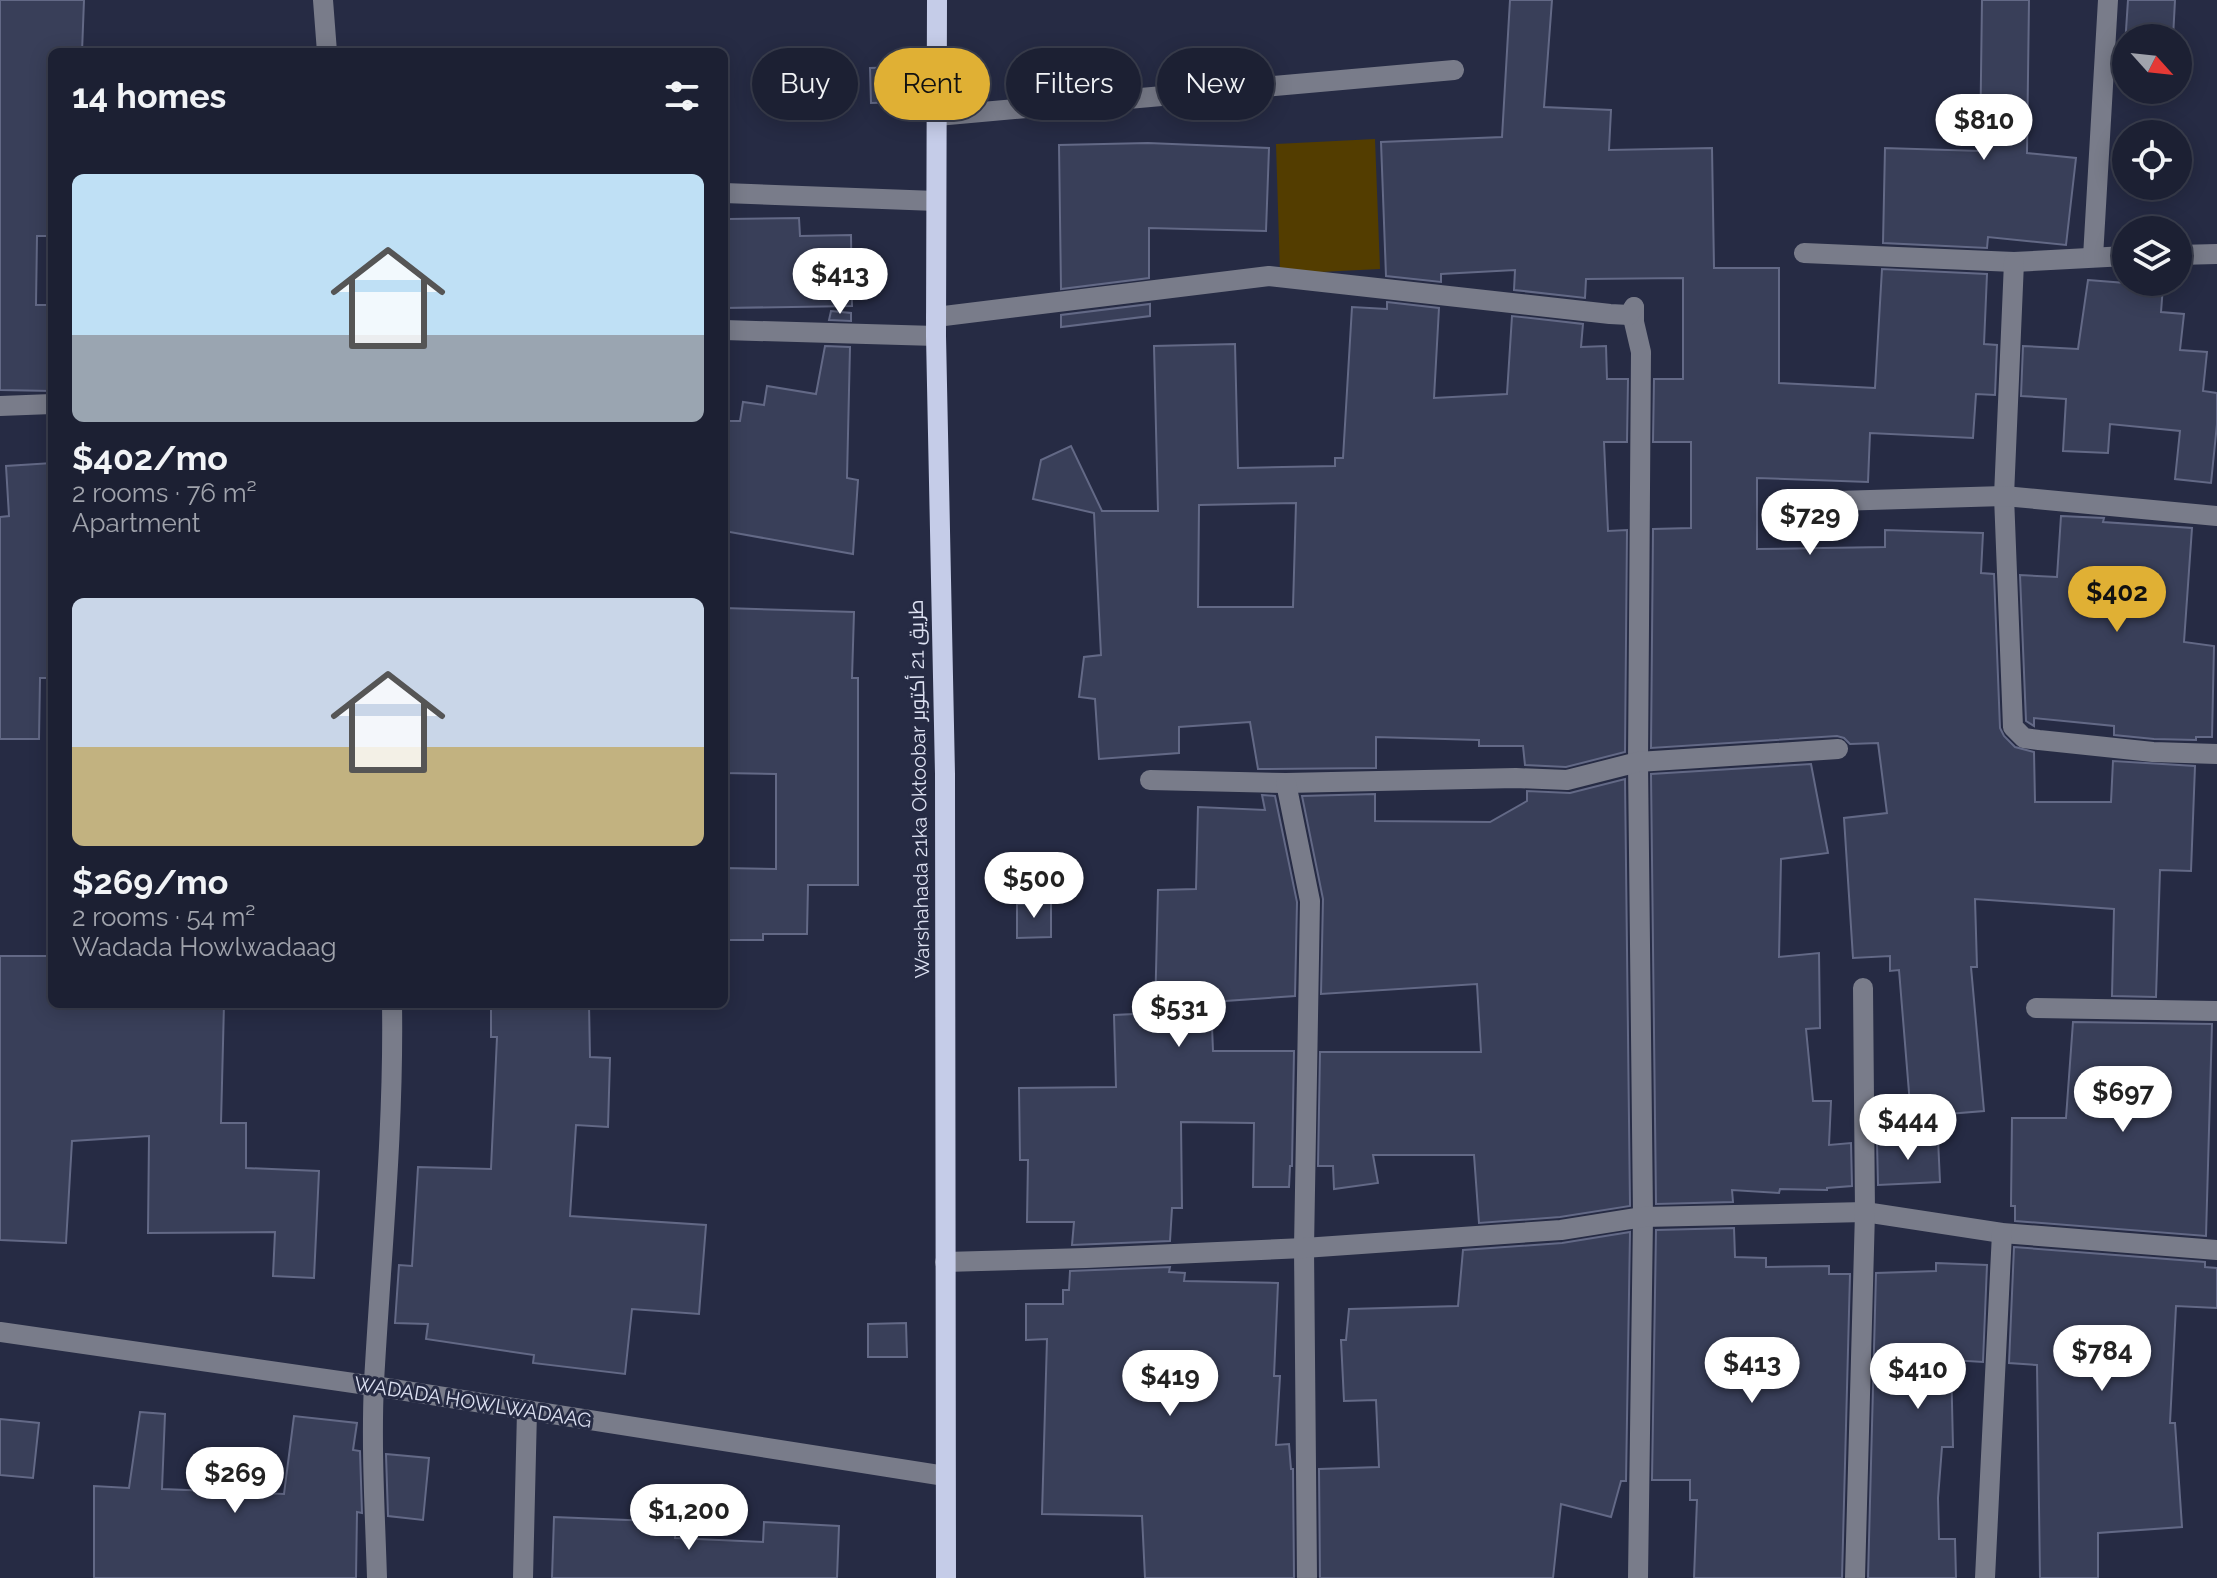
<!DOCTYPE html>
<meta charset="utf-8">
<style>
body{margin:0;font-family:Raleway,Cairo,sans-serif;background:#25283b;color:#f1f3f6;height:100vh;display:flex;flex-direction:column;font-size:30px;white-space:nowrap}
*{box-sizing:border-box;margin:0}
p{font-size:26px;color:#a0a3ac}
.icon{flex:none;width:44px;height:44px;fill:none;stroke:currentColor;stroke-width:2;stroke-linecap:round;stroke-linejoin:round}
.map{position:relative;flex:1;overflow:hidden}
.drawer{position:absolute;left:48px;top:48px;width:680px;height:960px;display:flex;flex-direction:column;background:#1c2033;border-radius:12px;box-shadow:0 4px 20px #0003,0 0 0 2px #3a3e4e}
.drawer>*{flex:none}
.guide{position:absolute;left:752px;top:48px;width:760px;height:72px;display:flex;gap:16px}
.needle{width:52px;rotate:117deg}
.tools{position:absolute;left:2112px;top:24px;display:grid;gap:16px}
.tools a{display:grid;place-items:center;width:80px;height:80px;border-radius:50%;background:#1c2033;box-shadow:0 4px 20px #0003,0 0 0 2px #3a3e4e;font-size:40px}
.price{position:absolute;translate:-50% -68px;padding:0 18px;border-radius:28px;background:#fff;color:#222;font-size:26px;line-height:52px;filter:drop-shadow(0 2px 4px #0008)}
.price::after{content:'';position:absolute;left:50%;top:48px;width:24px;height:18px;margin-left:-12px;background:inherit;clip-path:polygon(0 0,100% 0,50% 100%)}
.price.active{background:#e0b034;color:#111}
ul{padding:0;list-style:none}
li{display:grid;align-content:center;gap:16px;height:424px;padding:0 24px}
li span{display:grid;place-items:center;height:248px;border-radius:12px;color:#555}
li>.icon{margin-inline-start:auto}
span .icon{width:144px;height:144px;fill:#fffc;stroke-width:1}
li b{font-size:34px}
h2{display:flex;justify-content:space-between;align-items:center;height:96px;padding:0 24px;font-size:34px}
.pill{padding:0 28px;border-radius:36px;background:#1c2033;box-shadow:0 4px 20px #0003,0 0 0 2px #3a3e4e;font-size:28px;line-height:72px}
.pill.active{background:#e0b034;color:#111}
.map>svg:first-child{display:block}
.green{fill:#533d00}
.building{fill:#393f59;stroke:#636986;stroke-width:2;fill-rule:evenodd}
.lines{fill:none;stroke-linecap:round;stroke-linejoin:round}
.minor{stroke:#797c8a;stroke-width:20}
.major{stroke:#c5cce8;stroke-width:20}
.labels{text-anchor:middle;stroke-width:6;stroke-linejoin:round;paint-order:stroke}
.street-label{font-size:20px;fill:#dde1f2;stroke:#262b44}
</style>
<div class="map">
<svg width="2217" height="1578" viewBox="0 0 2217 1578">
<rect width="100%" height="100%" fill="#262b44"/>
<!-- green -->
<polygon class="green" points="1375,139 1380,269 1280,274 1276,144"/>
<!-- building -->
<g class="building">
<polygon points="0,0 84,0 82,52 52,52 50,139 52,139 52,236 37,236 36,305 49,305 48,338 52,338 52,391 0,390"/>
<polygon points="1510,0 1552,0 1544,107 1611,110 1609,150 1712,148 1714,268 1779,268 1779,383 1875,388 1882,269 1987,274 1984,344 1997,345 1995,395 1976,394 1973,438 1870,433 1868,482 1757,478 1757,549 1885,547 1885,530 1983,533 1981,573 1994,574 2000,728 2004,736 2015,747 2034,752 2035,802 2111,802 2113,761 2195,766 2191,871 2160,870 2156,997 2112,996 2114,909 1975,899 1977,967 1971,967 1984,1111 1911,1117 1899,970 1890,971 1890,956 1853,958 1844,818 1887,813 1878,743 1850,744 1844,738 1837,736 1651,748 1653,529 1691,528 1691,442 1653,442 1654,379 1683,379 1683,278 1586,279 1585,298 1514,290 1515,270 1441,274 1441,282 1386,276 1381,142 1502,137"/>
<polygon points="1982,0 2029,0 2027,153 2076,158 2066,245 1988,237 1987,248 1883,243 1885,148 1980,151"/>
<polygon points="2128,0 2175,0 2173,38 2126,38 2126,90 2170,90 2170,93 2122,91"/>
<polygon points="904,67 905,102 871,103 870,68"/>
<polygon points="1148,143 1269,148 1266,231 1149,228 1149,278 1061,289 1059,145"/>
<polygon points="799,218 800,236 851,235 852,306 724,308 724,235 728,235 728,219"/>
<polygon points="2088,280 2163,286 2161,312 2184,314 2180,350 2207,352 2203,391 2217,393 2217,424 2211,483 2175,479 2180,431 2110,424 2108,453 2063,451 2066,399 2021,396 2023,346 2078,349"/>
<path d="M1387 302 1439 308 1434 398 1507 394 1512 316 1583 324 1581 347 1606 346 1607 379H1628L1627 442H1604L1608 531 1627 530 1625 752 1566 767 1525 765 1523 746H1479V740L1376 737V768L1258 769 1250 722 1179 727V753L1099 759 1095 699 1079 697 1084 657 1101 655 1094 513 1033 499 1041 460 1071 446 1102 511H1158L1154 346 1235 344 1238 468 1335 466V458H1343L1352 307 1387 309ZM1296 503 1293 607H1198L1199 505Z"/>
<polygon points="1150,304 1150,316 1061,327 1061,315"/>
<polygon points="831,311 851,313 851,321 829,320"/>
<polygon points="825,346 850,347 847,478 858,480 853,554 724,531 724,421 740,421 743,402 764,405 767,386 816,394"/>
<polygon points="52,463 52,678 40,678 39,739 0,739 0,517 9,516 6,466"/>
<polygon points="2061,516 2104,518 2103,522 2192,528 2184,642 2214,646 2212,737 2196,737 2196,740 2154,739 2114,735 2114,726 2034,718 2034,726 2026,721 2020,575 2057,577"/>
<polygon points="724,608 854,612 852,678 858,678 858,885 808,885 807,934 763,934 763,940 724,940 724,868 776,869 776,774 724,773"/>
<polygon points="1811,764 1828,853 1781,859 1779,957 1819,953 1820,1028 1806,1029 1813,1101 1831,1101 1829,1145 1851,1143 1852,1186 1827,1188 1827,1190 1780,1189 1779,1193 1732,1190 1733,1202 1656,1204 1651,774"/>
<polygon points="1625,779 1630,1206 1560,1217 1479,1223 1474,1155 1373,1155 1378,1183 1334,1189 1333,1166 1318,1166 1320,1052 1481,1052 1477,984 1321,994 1323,899 1302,796 1375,794 1375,821 1490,822 1527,801 1527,791 1570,793"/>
<polygon points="1262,795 1275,796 1297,902 1295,996 1211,1002 1213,1051 1294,1051 1292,1166 1290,1166 1289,1187 1253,1187 1254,1123 1181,1122 1182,1208 1172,1208 1170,1241 1072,1245 1074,1222 1027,1222 1028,1160 1020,1160 1019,1088 1116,1087 1114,1015 1155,1013 1158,890 1196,889 1198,807 1265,810"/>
<polygon points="1051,903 1051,937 1017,938 1017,904"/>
<polygon points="0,956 52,956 52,1004 224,1004 221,1123 246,1123 246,1168 319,1171 314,1278 273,1276 275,1232 148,1233 149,1136 72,1141 66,1243 0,1240"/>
<polygon points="491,1004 589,1004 590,1057 610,1058 608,1127 576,1125 570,1216 706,1225 699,1314 632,1309 625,1374 533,1363 534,1355 426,1339 428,1324 395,1323 399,1265 412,1266 418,1167 491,1169 497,1037 491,1037"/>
<polygon points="2073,1022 2212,1024 2206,1236 2015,1221 2015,1206 2011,1206 2012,1118 2066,1118"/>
<polygon points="1938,1139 1940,1182 1878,1185 1877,1142"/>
<polygon points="1734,1228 1735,1257 1766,1258 1766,1267 1829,1266 1829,1274 1850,1274 1842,1578 1694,1578 1697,1500 1690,1500 1690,1480 1652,1480 1656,1230"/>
<polygon points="1630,1232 1626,1481 1621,1481 1611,1517 1561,1504 1553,1578 1320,1578 1319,1469 1379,1467 1376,1400 1344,1401 1341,1340 1346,1340 1349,1309 1458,1306 1463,1250 1562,1243"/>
<polygon points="2014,1247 2205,1262 2205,1267 2217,1268 2217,1308 2176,1306 2170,1423 2175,1423 2182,1527 2098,1533 2098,1578 2040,1578 2037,1365 2009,1363"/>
<polygon points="1936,1263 1987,1265 1983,1362 1951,1360 1953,1447 1942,1447 1938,1498 1939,1539 1955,1539 1956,1578 1868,1578 1876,1273 1936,1271"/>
<polygon points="1170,1267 1169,1272 1185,1273 1184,1281 1278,1283 1274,1376 1280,1376 1276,1445 1289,1444 1291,1469 1293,1469 1294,1578 1145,1578 1142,1516 1042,1514 1047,1339 1026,1340 1026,1304 1063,1304 1063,1290 1069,1290 1070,1271"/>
<polygon points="906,1323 907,1357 868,1357 868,1324"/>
<polygon points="140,1412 165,1414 162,1489 284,1494 294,1416 357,1423 353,1450 360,1451 362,1513 357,1512 356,1578 94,1578 94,1486 129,1488"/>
<polygon points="0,1419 39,1423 33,1478 0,1475"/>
<polygon points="386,1454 429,1458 423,1520 388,1516"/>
<polygon points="554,1517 676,1522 675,1538 763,1542 764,1522 839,1526 837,1578 552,1578"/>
</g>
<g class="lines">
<!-- minor -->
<g class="minor">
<polyline points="323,0 327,52"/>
<polyline points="937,116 1454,70"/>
<polyline points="724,193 936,201"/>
<polyline points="1804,253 2014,262 2126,256"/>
<polyline points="2178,255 2217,254"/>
<polyline points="2093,257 2108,0"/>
<polyline points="2014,262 2004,496 2013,727 2024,738 2039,740 2153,752 2217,754"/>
<polyline points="1634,307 1634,322 1641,352 1638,762 1643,1217 1638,1578"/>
<polyline points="936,317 1269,276 1610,314 1629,315 1634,307"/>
<polyline points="724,330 936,336"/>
<polyline points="0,406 52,404"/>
<polyline points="1803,502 2004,496 2217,516"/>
<polyline points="1150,780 1286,783 1516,778 1567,780 1638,762 1838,749"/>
<polyline points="1286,783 1310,901 1304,1248 1307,1578"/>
<polyline points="2036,1008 2217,1011"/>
<polyline points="945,1262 1086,1258 1304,1248 1561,1230 1643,1217 1865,1212 2002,1233 2217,1250"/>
<polyline points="0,1332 374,1386 945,1476"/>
<path d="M377 1578C375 1513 371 1448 374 1382 381 1256 394 1130 392 1004"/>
<polyline points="523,1578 527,1411"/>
<polyline points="1855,1578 1865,1212 1863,988"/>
<polyline points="1985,1578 2002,1233"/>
</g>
<!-- major -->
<polyline class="major" points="937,0 936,336 945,774 946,1578"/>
</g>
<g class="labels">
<!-- street labels -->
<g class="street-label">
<text transform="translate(919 789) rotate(-91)" y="7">Warshahada 21ka Oktoobar طريق 21 أكتوبر</text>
<text transform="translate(473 1402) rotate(9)" y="7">WADADA HOWLWADAAG</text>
</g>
</g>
</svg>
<div class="tools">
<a><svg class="needle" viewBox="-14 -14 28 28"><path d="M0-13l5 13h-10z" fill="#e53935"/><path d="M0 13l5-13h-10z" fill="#a0a3ac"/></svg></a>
<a><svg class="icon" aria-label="locate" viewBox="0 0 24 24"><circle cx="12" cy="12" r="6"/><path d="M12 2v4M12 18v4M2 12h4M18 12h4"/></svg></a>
<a><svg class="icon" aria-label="layers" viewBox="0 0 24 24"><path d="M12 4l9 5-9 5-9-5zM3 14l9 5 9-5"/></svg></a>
</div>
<b class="price" style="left:1984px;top:162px">$810</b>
<b class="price" style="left:840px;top:316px">$413</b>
<b class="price" style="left:1810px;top:557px">$729</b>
<b class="price active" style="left:2117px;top:634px">$402</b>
<b class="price" style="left:1034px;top:920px">$500</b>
<b class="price" style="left:1179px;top:1049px">$531</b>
<b class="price" style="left:2123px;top:1134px">$697</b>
<b class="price" style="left:1908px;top:1162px">$444</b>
<b class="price" style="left:2102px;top:1393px">$784</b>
<b class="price" style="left:1752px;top:1405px">$413</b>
<b class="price" style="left:1918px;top:1411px">$410</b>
<b class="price" style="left:1170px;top:1418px">$419</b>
<b class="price" style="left:235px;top:1515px">$269</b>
<b class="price" style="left:689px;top:1552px">$1,200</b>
<div class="guide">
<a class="pill">Buy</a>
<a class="pill active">Rent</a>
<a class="pill">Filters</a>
<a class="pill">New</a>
</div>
<section class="drawer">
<h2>14 homes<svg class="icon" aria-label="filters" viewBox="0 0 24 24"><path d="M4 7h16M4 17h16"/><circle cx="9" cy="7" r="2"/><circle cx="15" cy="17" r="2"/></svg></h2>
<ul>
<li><span style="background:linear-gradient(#bfe0f5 65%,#9aa5b1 0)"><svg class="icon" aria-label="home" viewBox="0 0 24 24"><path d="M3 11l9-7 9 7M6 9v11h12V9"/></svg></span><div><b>$402/mo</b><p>2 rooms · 76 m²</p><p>Apartment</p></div></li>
<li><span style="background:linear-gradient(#c9d6e8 60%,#c2b280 0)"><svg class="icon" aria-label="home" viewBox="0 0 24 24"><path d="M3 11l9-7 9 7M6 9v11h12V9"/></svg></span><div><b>$269/mo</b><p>2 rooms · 54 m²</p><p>Wadada Howlwadaag</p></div></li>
</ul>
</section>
</div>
